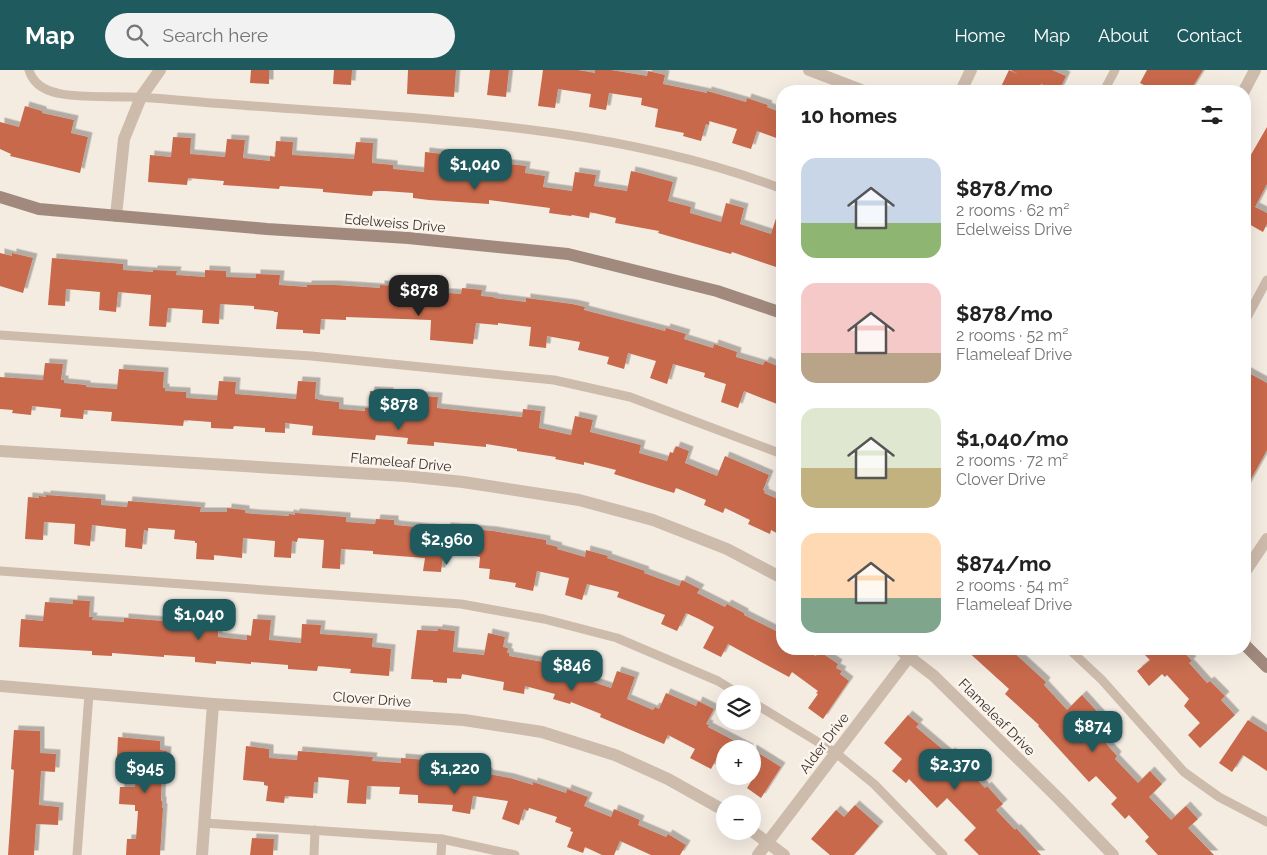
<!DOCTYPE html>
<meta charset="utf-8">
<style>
body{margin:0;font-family:Raleway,sans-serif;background:#f2f2f2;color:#222;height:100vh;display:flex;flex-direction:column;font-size:19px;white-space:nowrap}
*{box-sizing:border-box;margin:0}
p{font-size:16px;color:#767676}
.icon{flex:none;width:28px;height:28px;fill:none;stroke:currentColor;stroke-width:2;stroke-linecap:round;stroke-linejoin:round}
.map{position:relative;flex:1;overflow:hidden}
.details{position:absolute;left:776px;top:15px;width:475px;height:570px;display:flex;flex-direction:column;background:#fff;border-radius:20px;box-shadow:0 5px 20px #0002}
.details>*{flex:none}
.buttons{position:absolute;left:716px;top:615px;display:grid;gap:10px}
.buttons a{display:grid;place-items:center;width:45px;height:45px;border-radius:50%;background:#fff;box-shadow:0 5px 20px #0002;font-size:25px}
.price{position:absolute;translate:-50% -42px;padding:0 11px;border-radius:10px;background:#1f5a5e;color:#fff;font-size:16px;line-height:32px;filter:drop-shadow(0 1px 2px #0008)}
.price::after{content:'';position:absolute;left:50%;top:30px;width:15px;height:11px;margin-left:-8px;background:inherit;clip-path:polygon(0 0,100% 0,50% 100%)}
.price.selected{background:#222;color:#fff}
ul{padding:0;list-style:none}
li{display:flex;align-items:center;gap:15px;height:125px;padding:0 25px}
li span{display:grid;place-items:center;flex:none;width:140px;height:100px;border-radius:15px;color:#555}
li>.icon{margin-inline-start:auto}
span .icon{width:60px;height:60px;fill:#fffc;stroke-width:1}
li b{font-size:21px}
h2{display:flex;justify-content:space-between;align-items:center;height:60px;padding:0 25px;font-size:21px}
header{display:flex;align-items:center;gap:30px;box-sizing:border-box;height:70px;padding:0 25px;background:#1f5a5e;color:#fff}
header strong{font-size:24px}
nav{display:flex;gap:28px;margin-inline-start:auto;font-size:18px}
.search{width:350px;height:45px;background:#f2f2f2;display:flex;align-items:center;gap:12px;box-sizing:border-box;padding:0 18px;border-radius:28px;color:#767676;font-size:19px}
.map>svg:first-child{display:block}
.building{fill:#c8694b;filter:url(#shadow)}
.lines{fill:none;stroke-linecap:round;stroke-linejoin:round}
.lane{stroke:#cdbbac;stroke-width:9}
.street{stroke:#cdbbac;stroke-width:12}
.secondary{stroke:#a18a7d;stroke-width:12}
.labels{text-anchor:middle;stroke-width:5;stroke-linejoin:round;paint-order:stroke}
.street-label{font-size:14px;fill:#3b302b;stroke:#fbf5ee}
</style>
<header>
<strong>Map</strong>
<div class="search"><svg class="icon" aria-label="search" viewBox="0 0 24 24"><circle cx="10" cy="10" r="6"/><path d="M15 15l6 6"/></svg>Search here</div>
<nav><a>Home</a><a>Map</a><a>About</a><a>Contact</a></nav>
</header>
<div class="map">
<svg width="1267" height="785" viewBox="0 0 1267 785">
<defs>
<filter id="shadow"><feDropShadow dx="4.5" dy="-4.5" stdDeviation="0" flood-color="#0004"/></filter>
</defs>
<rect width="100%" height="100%" fill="#f4ebe1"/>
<!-- building -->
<g class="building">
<polygon points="251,0 269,0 269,14 250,13"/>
<polygon points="334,0 352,0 351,15 333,14"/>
<polygon points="408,0 456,0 454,27 407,24"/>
<polygon points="490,0 509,0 506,27 487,25"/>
<polygon points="543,0 578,0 595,3 595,0 611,0 647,6 648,1 665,5 663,14 707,23 707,21 746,32 747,28 768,35 767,37 782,43 782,70 757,61 751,79 732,73 737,59 709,51 709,55 706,54 701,71 683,66 684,63 655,57 658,39 641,35 642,28 609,23 606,40 589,37 591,24 558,19 555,38 538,36"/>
<polygon points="1009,0 1019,5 1011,0 1052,0 1066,6 1059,21 1041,14 1038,21 999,21"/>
<polygon points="1147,0 1203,0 1190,21 1155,21 1140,13"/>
<polygon points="25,36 42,41 42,43 74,50 71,63 88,67 80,103 10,86 11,84 0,79 0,52 19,57"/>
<polygon points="1267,57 1267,114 1255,137 1267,143 1267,154 1263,162 1247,153 1245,156 1245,95"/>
<polygon points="173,67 191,68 190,84 225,87 227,69 245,70 243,88 270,91 270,86 275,87 276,71 293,72 292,85 354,89 356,72 373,73 372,93 393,95 393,99 424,102 425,82 443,84 442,95 474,97 474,86 492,88 492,92 526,96 525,103 545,106 543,117 572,121 575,102 596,105 594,116 627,121 631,101 640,103 673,112 668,131 691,137 690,143 721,152 726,133 744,138 740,154 771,164 779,139 782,140 782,187 779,198 732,182 731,184 658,163 659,161 615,153 616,148 590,142 589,148 572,145 571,146 549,143 550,138 489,130 489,134 429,130 413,128 413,123 385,121 373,121 372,126 358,125 323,122 323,119 280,116 279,119 223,115 224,111 188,108 187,115 148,112 150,85 171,87"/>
<polygon points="0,183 12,186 12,183 33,188 23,223 0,216"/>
<polygon points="52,188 123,194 123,200 153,202 153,200 177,201 176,205 205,207 205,200 226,201 226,207 256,208 256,204 280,205 279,215 307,217 307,215 335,215 380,218 380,215 410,217 410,215 435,217 435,222 461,224 462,218 482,220 481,226 494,227 493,228 526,232 526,228 572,234 585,237 584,240 665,261 666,258 686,264 684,269 713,278 714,274 737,282 736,287 763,295 765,291 782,298 782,336 744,321 738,338 721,332 726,314 704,307 705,303 673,294 667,314 650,308 656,291 628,283 624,299 607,294 609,287 578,280 580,272 547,266 546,278 529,276 531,257 498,253 498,255 476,253 473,274 430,270 431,250 346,247 346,250 321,249 320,264 303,263 303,260 276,259 278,242 274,242 274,241 254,239 254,236 220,234 219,254 202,253 203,240 168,238 166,257 149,256 151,225 118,222 116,242 99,240 100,222 66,219 65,236 48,235"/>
<polygon points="45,293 63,294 61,310 64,310 64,313 86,315 86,317 117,319 119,299 164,302 163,318 165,318 165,321 186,322 186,328 217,330 219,311 236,312 235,324 296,329 298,311 316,312 315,329 318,329 318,330 339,332 339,339 365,341 365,338 369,338 370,321 389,322 389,326 420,329 420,326 438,327 437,338 522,347 523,339 541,341 539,358 571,365 575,346 593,350 590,362 641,375 639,383 667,391 670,382 673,383 676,376 689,381 685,393 717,406 725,386 769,405 763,420 765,421 764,423 782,431 782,466 771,460 770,464 748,454 750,450 725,438 723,443 704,435 706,430 676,418 674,423 614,404 616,400 584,392 584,395 555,389 556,387 517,381 517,379 486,374 486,377 434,372 434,376 407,374 408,368 376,365 375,370 312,365 313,356 285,353 285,363 265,362 265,358 234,356 233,359 211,358 211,352 184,350 183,356 111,351 112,342 84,340 83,349 60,347 61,339 32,336 31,345 12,343 13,340 0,339 0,307 43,310"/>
<polygon points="1245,301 1267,313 1267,380 1245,420"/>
<polygon points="46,425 101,429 101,435 127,437 128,431 201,437 200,442 227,442 227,438 245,440 245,443 255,444 289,446 289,444 295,445 295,443 346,447 346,452 375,454 376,449 394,450 394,454 395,455 446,460 446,457 493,461 546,470 546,474 558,477 557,479 585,487 586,480 608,486 607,488 645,501 644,503 679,516 682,510 700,519 697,523 725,537 727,534 744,543 744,545 782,564 782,579 802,579 816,586 819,581 838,594 836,598 842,601 840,604 849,611 823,649 808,638 818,624 816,623 818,621 792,602 789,607 728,574 721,587 703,578 714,557 699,549 686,543 677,561 661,554 665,545 617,527 619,522 587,514 582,530 565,525 569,508 537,501 533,521 515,517 516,513 489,509 490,499 479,498 480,487 475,486 447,483 447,486 443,485 441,502 423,501 425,488 373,484 373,481 341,479 340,499 322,498 324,470 298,468 297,472 292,471 291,488 274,487 275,471 243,468 242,488 214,485 214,490 196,489 197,473 195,473 195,471 174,469 175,460 148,458 148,461 144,460 142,479 125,477 126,459 92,455 90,476 74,474 75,454 44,452 43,470 25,469 28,427 39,428 39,426 46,427"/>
<polygon points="73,530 90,531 89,547 93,547 92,550 124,552 124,548 189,553 189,550 200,551 201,541 219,542 218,567 247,570 247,565 251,566 253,549 271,550 269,570 301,573 302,554 321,555 320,564 373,568 372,577 391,579 389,606 350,603 351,599 318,596 317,601 288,599 288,595 251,592 251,594 216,591 216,594 195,592 195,587 164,585 164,587 112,583 112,586 92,585 92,581 19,577 21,549 43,551 45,532 73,534"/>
<polygon points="438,559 455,561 453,582 484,585 488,563 505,567 503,577 508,578 507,583 509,583 509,586 543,592 544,589 580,599 578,607 611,618 617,601 635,607 627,629 653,640 655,637 659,639 666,623 696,636 698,631 714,639 706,654 709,655 708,657 750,679 722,679 711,699 690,688 695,679 668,665 664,674 600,647 601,644 571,632 570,634 553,629 555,624 525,616 524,624 503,620 504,612 462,604 461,609 447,608 447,613 433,612 433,610 411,609 417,560 438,561"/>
<polygon points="965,579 1010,579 1046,612 1044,615 1067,640 1082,625 1113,659 1102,669 1117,686 1115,689 1138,713 1150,701 1162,714 1149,727 1171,750 1186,736 1198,749 1188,758 1214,785 1158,785 1145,771 1149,767 1129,745 1125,749 1111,734 1117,728 1096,706 1089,712 1038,656 1039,655 1005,624 1009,619"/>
<polygon points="1139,579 1181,579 1192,591 1189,593 1207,613 1210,611 1225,626 1221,630 1235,645 1200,678 1188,665 1200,653 1184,636 1189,629 1167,605 1165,607 1162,604 1149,616 1137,601 1150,590"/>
<polygon points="908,645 919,654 916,657 948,684 951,682 985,718 987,716 1003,734 996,740 1015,760 1016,758 1041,785 979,785 964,770 976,758 947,728 937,738 909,709 906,713 892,701 902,689 884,673"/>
<polygon points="1248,650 1267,662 1267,701 1243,685 1232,702 1219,693"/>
<polygon points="14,660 40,661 40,683 56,684 55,702 41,701 39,735 59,737 58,755 36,754 34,785 8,785 14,700 11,699"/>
<polygon points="118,667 160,671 160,680 167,681 165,701 162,701 161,731 162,731 162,738 163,738 160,785 126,785 127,769 136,769 138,741 135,741 135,735 119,734 120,717 135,717 137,691 134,691 134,687 117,686"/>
<polygon points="246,676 269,679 269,688 297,690 298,681 373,687 372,691 401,693 401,688 426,690 425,695 459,697 459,694 480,697 480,701 488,702 488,704 510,708 533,715 533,712 566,723 567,719 588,727 584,736 611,747 614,739 640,750 638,755 666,767 668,764 686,775 680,785 651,785 620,771 614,785 602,785 585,777 583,783 567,777 573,762 570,761 571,758 555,752 557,747 529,738 528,741 524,739 519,755 502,749 508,731 473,726 470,744 452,741 453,735 418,733 418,725 399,724 400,717 367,716 366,734 347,733 349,710 318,707 318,712 314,712 313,728 285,726 284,733 266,731 268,716 264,715 264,712 243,710"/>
<polygon points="752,679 781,697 761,728 747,718 752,710"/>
<polygon points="855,735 879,756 854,785 830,785 811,769 836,740 844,747"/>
<polygon points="252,768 274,769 273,785 250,785"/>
</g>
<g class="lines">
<!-- lane -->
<g class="lane">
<path d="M29 0C33 14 44 20 57 23 75 28 111 26 131 27 163 28 195 32 227 34 411 49 609 52 782 119"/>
<polyline points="1104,21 1115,0"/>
<polyline points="1245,251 1267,210"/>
<polyline points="0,265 311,286 554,310 630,327 782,384"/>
<polyline points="0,501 461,534 544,549 617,568 718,611 739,624"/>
<polyline points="1069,579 1102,610 1184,702 1219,727 1267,752"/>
<polyline points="752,632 836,683 874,714 943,785"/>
<polyline points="204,753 442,769 515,785"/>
<polyline points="77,785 89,624"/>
<polyline points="314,785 315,760"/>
<polyline points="441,785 442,769"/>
</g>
<!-- street -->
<g class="street">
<polyline points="809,0 864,21"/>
<polyline points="961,21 971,0"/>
<polyline points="1244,21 1255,0"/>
<polyline points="116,146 124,69 141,27 160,0"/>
<polyline points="0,381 405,406 463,412 579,430 653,450 727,479 782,508"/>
<polyline points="1245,502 1267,469"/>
<polyline points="899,579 934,606 1059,729 1113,785"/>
<polyline points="0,616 213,634 464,650 542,662 615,685 668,709 725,741"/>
<polyline points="752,761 784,785"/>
<polyline points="202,785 213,634"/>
<polyline points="758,785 915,579"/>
</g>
<!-- secondary -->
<g class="secondary">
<polyline points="0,127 39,139 267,159 408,168 568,184 717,221 782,243"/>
<polyline points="1245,575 1267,597"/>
</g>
</g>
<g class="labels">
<!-- street labels -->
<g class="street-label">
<text transform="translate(395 153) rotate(5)" y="5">Edelweiss Drive</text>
<text transform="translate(401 392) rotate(5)" y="5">Flameleaf Drive</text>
<text transform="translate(372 629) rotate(4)" y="5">Clover Drive</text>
<text transform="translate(997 647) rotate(45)" y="5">Flameleaf Drive</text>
<text transform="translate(824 673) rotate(-53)" y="5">Alder Drive</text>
</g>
</g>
</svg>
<div class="buttons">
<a><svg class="icon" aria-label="layers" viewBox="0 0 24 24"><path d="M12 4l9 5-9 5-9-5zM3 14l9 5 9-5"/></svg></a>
<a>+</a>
<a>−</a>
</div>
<b class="price" style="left:475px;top:121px">$1,040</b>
<b class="price selected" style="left:419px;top:247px">$878</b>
<b class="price" style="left:399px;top:361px">$878</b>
<b class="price" style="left:447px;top:496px">$2,960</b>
<b class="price" style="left:199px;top:571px">$1,040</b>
<b class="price" style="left:572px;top:622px">$846</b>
<b class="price" style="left:1093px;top:683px">$874</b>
<b class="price" style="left:955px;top:721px">$2,370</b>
<b class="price" style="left:145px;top:724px">$945</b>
<b class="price" style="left:455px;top:725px">$1,220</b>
<section class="details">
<h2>10 homes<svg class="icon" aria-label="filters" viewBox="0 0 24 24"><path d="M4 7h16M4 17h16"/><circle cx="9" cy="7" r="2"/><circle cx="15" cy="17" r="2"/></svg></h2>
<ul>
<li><span style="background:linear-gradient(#c9d6e8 65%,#8fb573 0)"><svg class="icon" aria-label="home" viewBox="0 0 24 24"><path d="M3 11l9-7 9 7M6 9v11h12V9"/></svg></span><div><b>$878/mo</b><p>2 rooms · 62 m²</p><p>Edelweiss Drive</p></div></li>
<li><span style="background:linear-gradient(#f6c9c9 70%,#b9a48a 0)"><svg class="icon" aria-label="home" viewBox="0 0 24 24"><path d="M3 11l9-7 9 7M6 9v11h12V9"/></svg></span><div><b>$878/mo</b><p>2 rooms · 52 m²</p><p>Flameleaf Drive</p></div></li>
<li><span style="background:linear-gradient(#dfe7d0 60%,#c2b280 0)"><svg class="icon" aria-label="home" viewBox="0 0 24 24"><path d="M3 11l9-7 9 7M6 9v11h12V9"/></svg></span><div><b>$1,040/mo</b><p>2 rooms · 72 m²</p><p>Clover Drive</p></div></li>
<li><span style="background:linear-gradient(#ffd9b3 65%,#7fa58c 0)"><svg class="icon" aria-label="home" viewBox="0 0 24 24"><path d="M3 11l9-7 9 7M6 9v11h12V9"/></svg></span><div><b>$874/mo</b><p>2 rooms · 54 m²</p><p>Flameleaf Drive</p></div></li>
</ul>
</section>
</div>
